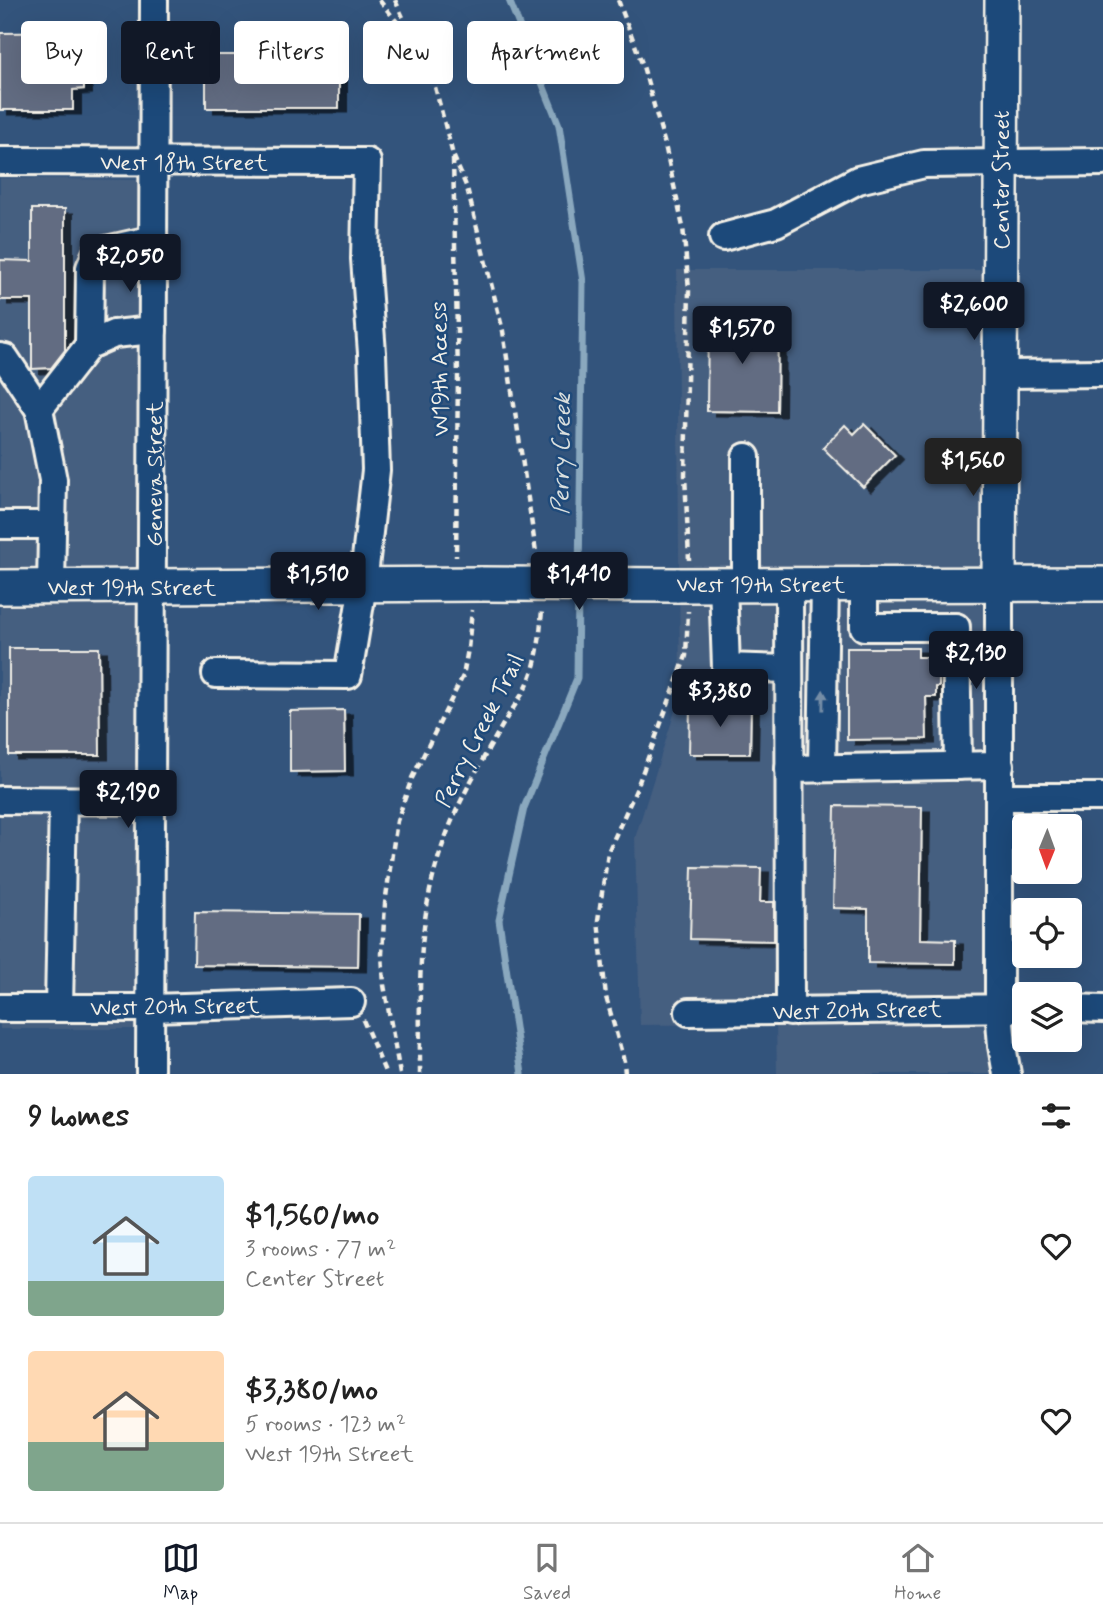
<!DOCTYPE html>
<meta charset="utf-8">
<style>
body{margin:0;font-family:Mynerve,sans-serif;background:#f2f2f2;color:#222;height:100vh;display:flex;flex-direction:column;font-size:26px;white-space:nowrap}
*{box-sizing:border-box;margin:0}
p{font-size:23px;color:#767676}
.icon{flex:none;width:38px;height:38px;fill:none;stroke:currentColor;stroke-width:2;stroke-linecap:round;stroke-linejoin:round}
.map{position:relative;height:1074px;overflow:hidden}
.panel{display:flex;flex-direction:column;background:#fff;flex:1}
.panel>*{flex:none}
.banner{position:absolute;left:21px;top:21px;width:700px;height:63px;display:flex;gap:14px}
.needle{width:46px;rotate:181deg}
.buttons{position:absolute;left:1012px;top:814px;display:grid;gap:14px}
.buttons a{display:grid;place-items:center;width:70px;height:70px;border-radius:7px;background:#fff;box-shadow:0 7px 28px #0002;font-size:35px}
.price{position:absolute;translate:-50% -60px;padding:0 16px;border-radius:7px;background:#111827;color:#fff;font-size:23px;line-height:46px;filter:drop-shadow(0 2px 4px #0008)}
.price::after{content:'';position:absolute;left:50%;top:42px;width:21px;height:16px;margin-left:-10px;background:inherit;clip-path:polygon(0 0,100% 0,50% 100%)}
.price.selected{background:#222;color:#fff}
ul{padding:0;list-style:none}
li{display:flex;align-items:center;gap:21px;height:175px;padding:0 28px}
li span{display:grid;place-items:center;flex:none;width:196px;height:140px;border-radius:7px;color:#555}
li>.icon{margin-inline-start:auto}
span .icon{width:84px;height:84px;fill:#fffc;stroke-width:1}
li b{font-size:30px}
h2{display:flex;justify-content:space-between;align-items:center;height:84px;padding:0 28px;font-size:30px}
.pill{padding:0 24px;border-radius:7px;background:#fff;box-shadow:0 7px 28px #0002;font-size:24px;line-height:63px}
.pill.selected{background:#111827;color:#fff}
.menu{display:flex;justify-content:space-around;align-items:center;height:98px;border-top:2px solid #e0e0e0;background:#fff;font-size:19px;color:#767676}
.menu a{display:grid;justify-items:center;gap:4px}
.menu .selected{color:#111827}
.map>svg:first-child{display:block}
.built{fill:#455e80}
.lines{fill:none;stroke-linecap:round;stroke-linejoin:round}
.stream{stroke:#8aa8be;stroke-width:7}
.building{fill:#626c82;stroke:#f4f1e8;stroke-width:2;filter:url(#shadow)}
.minor-casing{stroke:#f4f1e8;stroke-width:32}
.major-casing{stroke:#f4f1e8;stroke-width:38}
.path{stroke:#f4f1e8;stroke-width:4.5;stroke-dasharray:7 5;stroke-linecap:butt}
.minor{stroke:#1f4a7a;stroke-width:26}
.major{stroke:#1f4a7a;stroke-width:33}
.major-bridge-casing{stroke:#f4f1e8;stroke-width:38;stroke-linecap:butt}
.major-bridge{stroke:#1f4a7a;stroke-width:33}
.oneway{fill:#748da6}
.labels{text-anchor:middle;stroke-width:5;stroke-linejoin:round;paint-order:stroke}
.street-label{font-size:23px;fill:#f4f1e8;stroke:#1f4a7a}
.water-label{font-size:24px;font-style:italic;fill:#dadfde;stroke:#1f4a7a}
</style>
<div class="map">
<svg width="1103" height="1074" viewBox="0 0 1103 1074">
<defs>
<filter id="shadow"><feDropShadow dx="8" dy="4.5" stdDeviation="0" flood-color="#0009"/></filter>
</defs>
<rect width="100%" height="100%" fill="#33547c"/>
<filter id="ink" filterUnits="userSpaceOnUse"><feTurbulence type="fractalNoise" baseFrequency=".0143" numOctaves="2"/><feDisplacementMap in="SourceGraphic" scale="14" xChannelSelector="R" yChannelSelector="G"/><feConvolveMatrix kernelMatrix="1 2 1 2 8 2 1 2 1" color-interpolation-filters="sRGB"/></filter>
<g filter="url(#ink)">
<!-- built -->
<g class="built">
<polygon points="0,178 142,180 135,1029 0,1029"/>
<polygon points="677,270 1018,270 1009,598 988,1023 992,1074 777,1074 776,1024 640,1025 635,838 680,695"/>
</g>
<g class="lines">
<!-- stream -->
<g class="stream">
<polyline points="509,0 559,125 583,282 579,577"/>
<polyline points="522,1074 499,920 524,808 577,678 578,593"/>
</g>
</g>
<!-- building -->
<g class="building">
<polygon points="83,32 84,89 73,90 73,110 0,110 0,33"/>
<rect x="206" y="55" width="133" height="53"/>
<polygon points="32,209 65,209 65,350 51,368 32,369 32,300 0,300 0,260 32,261"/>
<polygon points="708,319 778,320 777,412 707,411"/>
<polygon points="864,424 895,455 863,487 823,448 845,425 854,434"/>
<polygon points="9,648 99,648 100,755 9,755"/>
<polygon points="847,648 918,648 918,657 941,657 941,675 939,675 939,687 936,687 936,697 926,697 927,739 847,740"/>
<polygon points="690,704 751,705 750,754 689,754"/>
<polygon points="344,710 345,771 290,772 290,711"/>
<polygon points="835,806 922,807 920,939 955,940 955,964 868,963 868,909 833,908"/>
<polygon points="692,867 761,868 760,902 774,902 774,941 690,939"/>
<polygon points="195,912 359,914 358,967 194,965"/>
</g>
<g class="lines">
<!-- minor casing -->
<g class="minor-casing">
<g id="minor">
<polyline points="0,161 367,162 365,259 372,353 376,470 363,585 348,675 216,674"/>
<polyline points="723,237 776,223 858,180 924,164 1103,162"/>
<polyline points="89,345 90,268 97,252 154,239"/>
<polyline points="0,357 5,358 39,409 53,480 51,587"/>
<polyline points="1001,374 1103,373"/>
<polyline points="39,409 89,345 114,334 153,330"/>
<polyline points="0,525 52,525"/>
<polyline points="723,584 726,667 789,669"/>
<polyline points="746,584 746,457"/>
<polyline points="789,584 790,1012"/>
<polyline points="864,584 864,627 956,627 958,766"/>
<polyline points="999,585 999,1008 1002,1046 1007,1074"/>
<polyline points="822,768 825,584"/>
<polyline points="789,769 1000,765"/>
<polyline points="1000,797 1103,797"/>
<polyline points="0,800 152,801"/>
<polyline points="0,1008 151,1008 351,1002"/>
<polyline points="59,1008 63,801"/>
<polyline points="1069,1008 1103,1009"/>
<polyline points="689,1012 1024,1008"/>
<polyline points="150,1074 154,0"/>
</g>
</g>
<!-- major casing -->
<g class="major-casing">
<g id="major">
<polyline points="676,585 1103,584"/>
<polyline points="999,585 1002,0"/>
<polyline points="0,587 482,584"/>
</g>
</g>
<!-- path -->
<g class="path">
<polyline points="379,0 411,39"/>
<polyline points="395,0 435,87 453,155 467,188 503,331 537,559"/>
<polyline points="618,0 643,66 665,145 683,227 689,289 685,475 689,560"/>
<polyline points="453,159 458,374 456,557"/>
<polyline points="363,1020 386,1074"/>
<polyline points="400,1074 384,985 382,954 385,904 392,854 397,821 412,778 463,676 468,649 472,610"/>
<path d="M420 1074C420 982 415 910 451 823 466 787 487 752 506 719 514 706 525 692 530 678 539 656 540 632 542 610"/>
<polyline points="625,1074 624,1061 606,997 598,920 608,852 636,790 686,656 688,611"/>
</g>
<!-- minor -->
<use href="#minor" class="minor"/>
<!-- major -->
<use href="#major" class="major"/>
<!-- major-bridge casing -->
<g class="major-bridge-casing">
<polyline id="major-bridge" points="482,584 676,585"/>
</g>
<!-- major-bridge -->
<use href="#major-bridge" class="major-bridge"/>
</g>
<!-- one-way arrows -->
<defs><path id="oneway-solid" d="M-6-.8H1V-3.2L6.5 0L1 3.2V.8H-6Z" transform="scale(1.75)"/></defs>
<use class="oneway" href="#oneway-solid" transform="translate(823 700) rotate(-89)"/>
</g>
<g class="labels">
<!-- street labels -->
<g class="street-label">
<text x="184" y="170">West 18th Street</text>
<text transform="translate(1001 180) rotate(-90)" y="8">Center Street</text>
<text transform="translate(439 369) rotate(-91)" y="8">W19th Access</text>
<text transform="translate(154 474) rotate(-90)" y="8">Geneva Street</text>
<text x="761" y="592">West 19th Street</text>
<text x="132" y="595">West 19th Street</text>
<text transform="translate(479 730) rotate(-63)" y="8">Perry Creek Trail</text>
<text transform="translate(175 1006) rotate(-1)" y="8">West 20th Street</text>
<text transform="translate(857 1010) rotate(-1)" y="8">West 20th Street</text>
</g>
<!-- water labels -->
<g class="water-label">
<text transform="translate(561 454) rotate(-89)" y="8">Perry Creek</text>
</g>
</g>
</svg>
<div class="buttons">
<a><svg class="needle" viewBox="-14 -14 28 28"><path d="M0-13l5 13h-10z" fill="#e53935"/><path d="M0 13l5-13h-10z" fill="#767676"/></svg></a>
<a><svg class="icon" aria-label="locate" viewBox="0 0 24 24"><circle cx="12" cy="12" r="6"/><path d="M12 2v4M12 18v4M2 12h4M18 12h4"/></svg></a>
<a><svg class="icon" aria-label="layers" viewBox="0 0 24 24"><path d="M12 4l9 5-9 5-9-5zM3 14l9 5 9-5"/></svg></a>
</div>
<b class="price" style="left:130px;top:294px">$2,050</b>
<b class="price" style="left:974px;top:342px">$2,600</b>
<b class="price" style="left:742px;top:366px">$1,570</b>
<b class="price selected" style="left:973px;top:498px">$1,560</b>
<b class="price" style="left:318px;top:612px">$1,510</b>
<b class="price" style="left:579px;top:612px">$1,410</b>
<b class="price" style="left:976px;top:691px">$2,130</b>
<b class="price" style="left:720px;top:729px">$3,380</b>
<b class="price" style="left:128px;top:830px">$2,190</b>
<div class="banner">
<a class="pill">Buy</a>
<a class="pill selected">Rent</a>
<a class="pill">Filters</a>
<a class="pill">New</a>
<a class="pill">Apartment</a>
</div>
</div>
<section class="panel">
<h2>9 homes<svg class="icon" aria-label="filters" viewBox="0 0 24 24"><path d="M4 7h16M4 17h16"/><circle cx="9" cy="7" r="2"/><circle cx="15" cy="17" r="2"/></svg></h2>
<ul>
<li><span style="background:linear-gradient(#bfe0f5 75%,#7fa58c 0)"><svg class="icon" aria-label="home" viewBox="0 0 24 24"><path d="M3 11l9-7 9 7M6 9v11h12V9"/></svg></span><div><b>$1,560/mo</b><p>3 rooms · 77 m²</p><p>Center Street</p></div><svg class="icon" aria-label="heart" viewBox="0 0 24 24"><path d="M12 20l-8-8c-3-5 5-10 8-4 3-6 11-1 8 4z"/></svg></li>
<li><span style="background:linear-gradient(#ffd9b3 65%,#7fa58c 0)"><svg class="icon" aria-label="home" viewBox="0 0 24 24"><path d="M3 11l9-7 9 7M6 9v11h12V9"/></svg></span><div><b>$3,380/mo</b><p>5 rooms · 123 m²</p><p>West 19th Street</p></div><svg class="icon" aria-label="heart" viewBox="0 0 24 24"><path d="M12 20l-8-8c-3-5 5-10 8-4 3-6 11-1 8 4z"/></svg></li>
</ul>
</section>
<nav class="menu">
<a class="selected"><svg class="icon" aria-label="map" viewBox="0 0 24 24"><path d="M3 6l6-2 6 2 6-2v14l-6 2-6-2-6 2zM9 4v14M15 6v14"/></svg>Map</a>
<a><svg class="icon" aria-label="saved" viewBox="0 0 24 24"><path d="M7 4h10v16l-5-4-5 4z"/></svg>Saved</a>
<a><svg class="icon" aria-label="home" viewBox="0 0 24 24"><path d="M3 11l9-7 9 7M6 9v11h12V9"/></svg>Home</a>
</nav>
